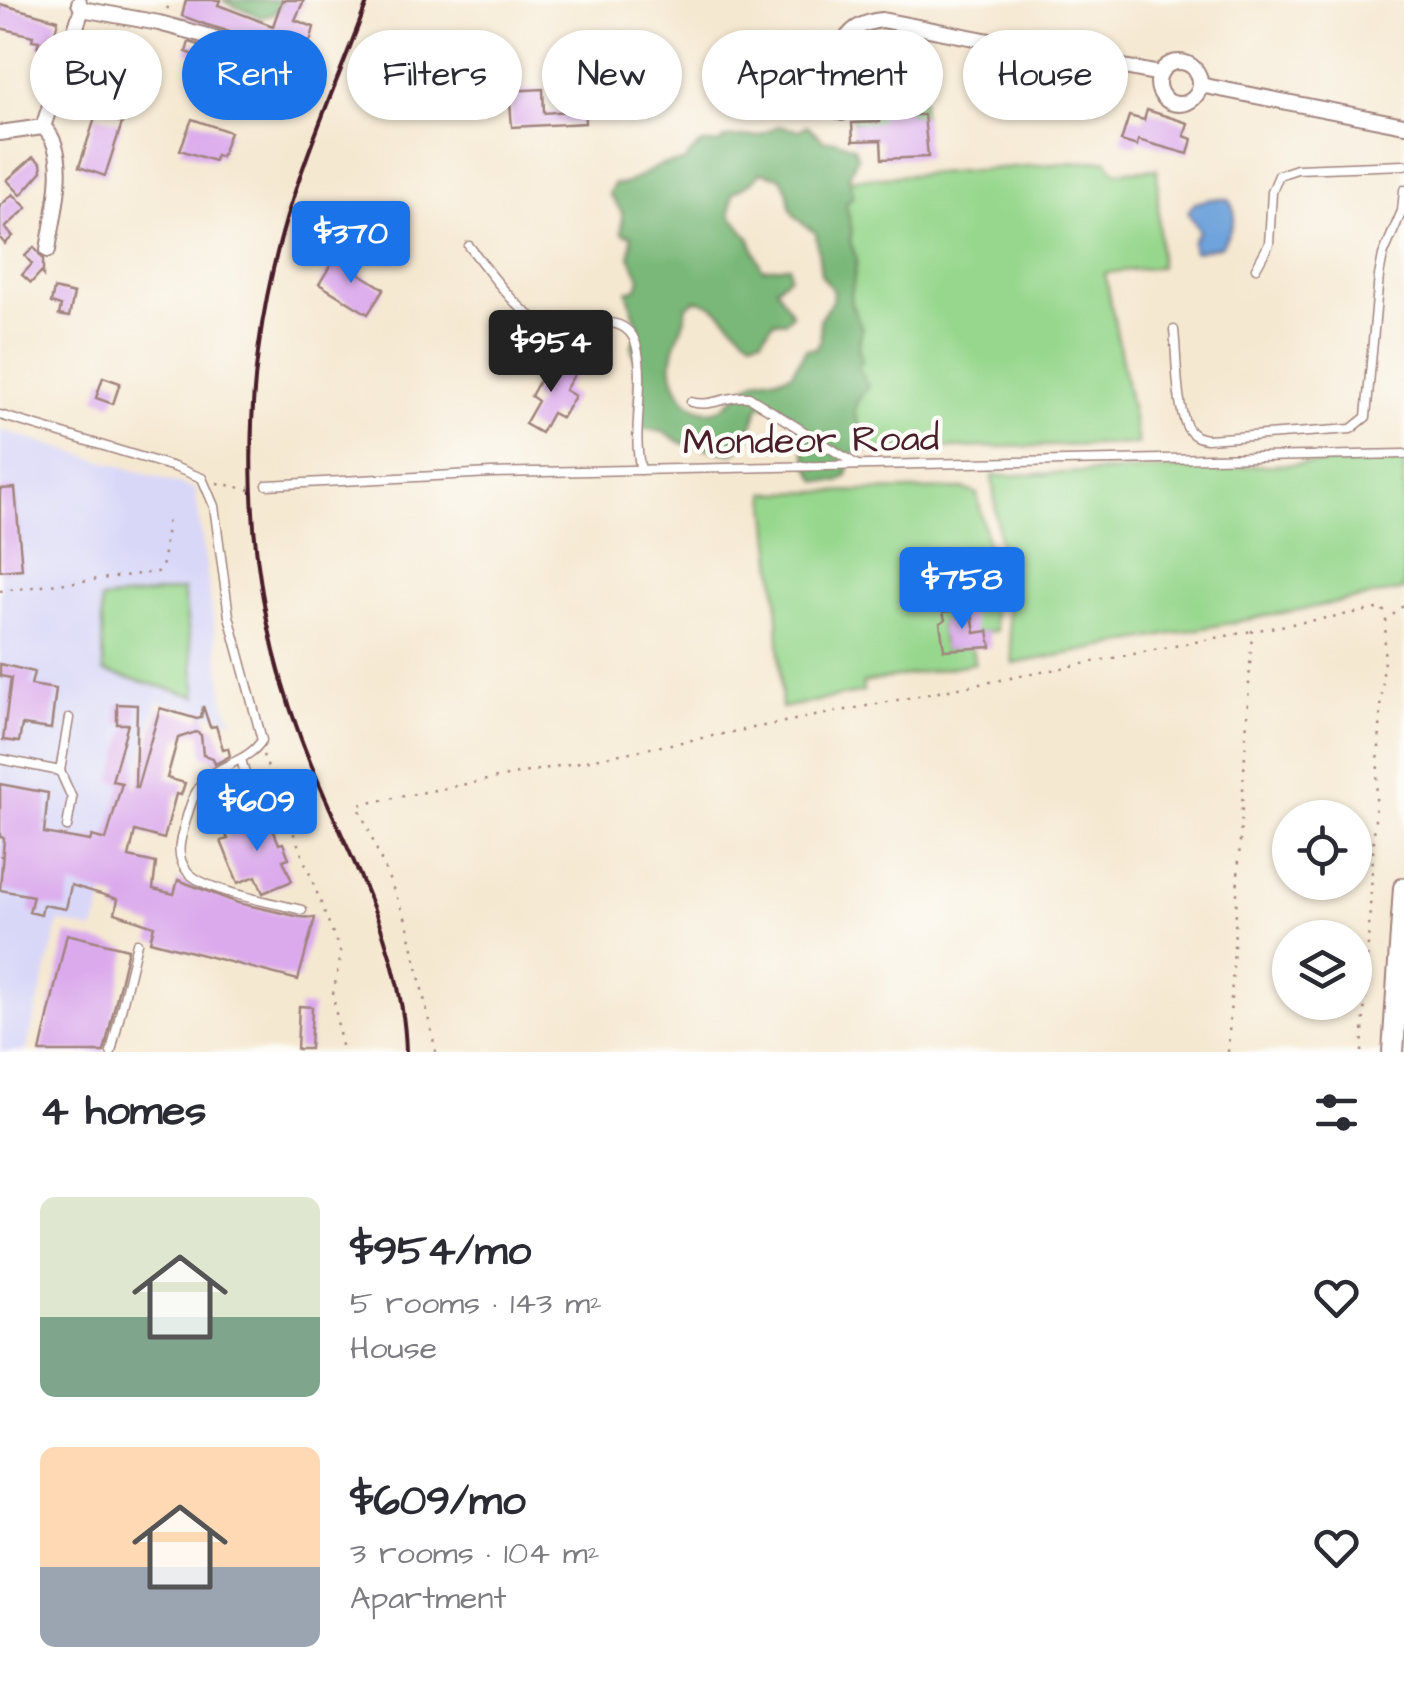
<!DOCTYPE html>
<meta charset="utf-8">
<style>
body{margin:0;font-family:"Architects Daughter",sans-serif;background:#f2f2f3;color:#2b2b33;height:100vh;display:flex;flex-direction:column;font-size:38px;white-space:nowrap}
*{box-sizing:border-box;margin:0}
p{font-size:32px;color:#7c7c81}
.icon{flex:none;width:55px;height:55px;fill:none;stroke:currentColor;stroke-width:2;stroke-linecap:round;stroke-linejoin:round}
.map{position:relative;height:1052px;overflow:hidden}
.sheet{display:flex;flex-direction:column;background:#fff;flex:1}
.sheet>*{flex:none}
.guide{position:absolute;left:30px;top:30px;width:1345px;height:90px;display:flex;gap:20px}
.tools{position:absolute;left:1272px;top:800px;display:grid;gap:20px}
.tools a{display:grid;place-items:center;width:100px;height:100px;border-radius:50%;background:#fff;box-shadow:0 2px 8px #0004;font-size:50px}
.price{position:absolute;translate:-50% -85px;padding:0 22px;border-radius:10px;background:#1a73e8;color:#fff;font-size:32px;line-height:65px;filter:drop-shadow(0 2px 5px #0008)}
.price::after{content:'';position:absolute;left:50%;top:60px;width:30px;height:22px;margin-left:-15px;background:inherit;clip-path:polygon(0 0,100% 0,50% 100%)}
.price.current{background:#222;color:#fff}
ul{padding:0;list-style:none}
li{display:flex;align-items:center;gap:30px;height:250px;padding:0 40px}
li span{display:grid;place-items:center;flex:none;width:280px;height:200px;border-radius:15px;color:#555}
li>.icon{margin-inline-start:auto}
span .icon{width:120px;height:120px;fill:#fffc;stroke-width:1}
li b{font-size:42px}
h2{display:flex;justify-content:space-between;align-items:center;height:120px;padding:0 40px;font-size:42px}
.pill{padding:0 35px;border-radius:45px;background:#fff;box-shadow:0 2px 8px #0004;font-size:35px;line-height:90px}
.pill.current{background:#1a73e8;color:#fff}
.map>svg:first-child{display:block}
.built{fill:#d8d7f8}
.green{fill:#97d78d;stroke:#707b5c;stroke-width:2.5}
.forest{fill:#79b878;stroke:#626c52;stroke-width:2.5;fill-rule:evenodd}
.water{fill:#6ea3db;stroke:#5c6183;stroke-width:2.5}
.building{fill:#dbaaec}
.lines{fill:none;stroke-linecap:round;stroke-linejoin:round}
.service-casing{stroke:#a0847e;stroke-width:11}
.minor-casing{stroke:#a0847e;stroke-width:18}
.secondary-casing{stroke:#a0847e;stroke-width:24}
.path{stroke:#a0847e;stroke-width:2.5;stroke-dasharray:2.5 8;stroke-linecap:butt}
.service{stroke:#fff;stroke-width:8}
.minor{stroke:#fff;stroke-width:14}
.secondary{stroke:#fff;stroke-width:20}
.rail{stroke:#4a1f2b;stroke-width:4}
.labels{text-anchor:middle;stroke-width:9;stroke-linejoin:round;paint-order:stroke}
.street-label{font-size:38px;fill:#4a1f2b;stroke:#fdfcf7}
</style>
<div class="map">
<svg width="1404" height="1052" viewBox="0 0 1404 1052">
<rect width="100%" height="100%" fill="#fdfcf7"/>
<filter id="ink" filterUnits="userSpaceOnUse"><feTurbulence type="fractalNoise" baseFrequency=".01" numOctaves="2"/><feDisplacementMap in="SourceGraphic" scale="20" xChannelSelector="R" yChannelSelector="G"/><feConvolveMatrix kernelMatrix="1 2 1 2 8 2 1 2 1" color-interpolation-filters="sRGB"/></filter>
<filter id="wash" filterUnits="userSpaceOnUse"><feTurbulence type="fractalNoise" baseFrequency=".0048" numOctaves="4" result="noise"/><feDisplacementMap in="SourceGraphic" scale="40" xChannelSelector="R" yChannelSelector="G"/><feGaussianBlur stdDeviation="2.25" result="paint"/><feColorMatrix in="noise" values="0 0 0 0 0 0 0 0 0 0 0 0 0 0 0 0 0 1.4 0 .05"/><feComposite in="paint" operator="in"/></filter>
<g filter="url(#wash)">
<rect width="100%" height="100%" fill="#f5e8d1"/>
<!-- built -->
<polygon class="built" points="0,430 195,489 225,704 233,720 158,702 94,931 59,921 26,1052 0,1052"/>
<!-- green -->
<g class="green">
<polygon points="850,75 922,90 923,115 908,115 907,96 881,127 853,123"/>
<polygon points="1106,160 1115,172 1157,169 1160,267 1105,273 1138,444 854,450 845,180"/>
<polygon points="1404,460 1404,590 1013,664 992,476"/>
<polygon points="964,489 977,494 994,577 988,580 996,631 975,633 944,612 945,620 940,624 944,650 971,646 975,663 863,683 863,692 782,708 777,597 766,493"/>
<polygon points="183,590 197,696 104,672 101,600"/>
</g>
<!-- forest -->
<g class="forest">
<path d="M223 0H280L282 3 274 14 260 18C248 8 236 10 223 0Z"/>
<path d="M807 125 824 141 835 140 854 147 857 157 849 176 853 196 846 203 852 231 850 241 857 260 850 301 862 329 858 349 862 359 858 367 868 387C844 414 858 413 865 442L851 456 847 476 839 482 818 481C795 457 814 405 760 405 750 422 753 444 733 453L682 443 663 432 642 428 638 407 637 366 631 345 640 333 627 291 637 288 640 278 630 256 632 236 622 233V212L609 194 614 184H625L661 165 684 162C694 149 701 140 718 144L727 138 758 136 778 126 799 130ZM761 172 780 177C799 204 775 207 816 233L821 274 833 291 832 301 820 319 821 340 816 348 806 349 791 374C778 380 766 375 753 382 742 388 734 401 723 407 692 423 668 384 672 358 674 340 686 324 687 306L696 300C719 302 733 328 752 340L762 338 774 321 785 322 792 314 776 287 790 276 789 266 762 269 750 239 730 214 733 193 753 181Z"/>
</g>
<!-- water -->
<path class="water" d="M1210 199H1228C1241 213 1230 232 1221 246L1194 252 1192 243 1199 230 1188 212 1194 203Z"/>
<g id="blocks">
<!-- building -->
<g class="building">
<polygon points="186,0 220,0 218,5 273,26 282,0 304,0 295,20 314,27 311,39 309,43 291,38 287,48 207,25 182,16"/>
<polygon points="0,4 58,20 51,50 37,47 39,41 32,40 33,36 0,28"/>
<polygon points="189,42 247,59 238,85 223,80 227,67 186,52"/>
<polygon points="668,59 671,74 640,79 638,63"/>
<polygon points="582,71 585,123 512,127 509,91 543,89 544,113 568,111 566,84 561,84 560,72"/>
<polygon points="907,96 908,115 924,115 928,157 882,159 881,140 853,141 852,123 880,122 879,97"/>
<polygon points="1147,110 1188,123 1184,136 1192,139 1188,154 1138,140 1137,146 1121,141 1129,116 1144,120"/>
<polygon points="96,115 122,123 105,176 79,167"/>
<polygon points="192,119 230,132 221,157 216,155 214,161 180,150"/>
<polygon points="33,157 41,163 42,171 21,195 7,180"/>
<polygon points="13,194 27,208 5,228 13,236 5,244 0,238 0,206"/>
<polygon points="361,241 398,250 395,262 358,253"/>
<polygon points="34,247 43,259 43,275 41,272 31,283 22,275 32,264 25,256"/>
<polygon points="335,258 384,289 368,314 319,284"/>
<polygon points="54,289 74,294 69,317 59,315 61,306 51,303"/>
<polygon points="552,358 576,372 565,390 575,396 562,418 552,413 541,433 525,424 538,401 531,396"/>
<polygon points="103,377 120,383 113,404 96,398"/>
<polygon points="15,488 22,569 0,571 0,489"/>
<polygon points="971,608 975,633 988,631 991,647 944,650 940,623 945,620 943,612"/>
<polygon points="0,664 34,672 31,685 56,689 51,729 22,725 19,742 3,740 11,678 0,676"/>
<polygon points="117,704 137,705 135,787 137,788 160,708 197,719 201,718 203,706 210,727 216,726 223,749 228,748 230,756 215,764 213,758 203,755 201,735 196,732 178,738 167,778 185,783 181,795 176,794 164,839 135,831 129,857 156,863 153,889 174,894 178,880 238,903 300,917 315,918 298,980 150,941 154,926 115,913 118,899 71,885 66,909 43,905 41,915 29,912 33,896 0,890 4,838 0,837 0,784 48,793 44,833 90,841 92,836 106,840 122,783 112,781 128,724 117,724"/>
<polygon points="257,811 265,830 272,827 279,844 283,843 289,858 283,860 292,881 263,893 256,876 238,883 221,841 228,839 226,835 237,830 236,821"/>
<polygon points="67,934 128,949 104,1052 40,1052"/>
<polygon points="299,1006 312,1007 310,1049 297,1049"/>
</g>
</g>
</g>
<g filter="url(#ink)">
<use href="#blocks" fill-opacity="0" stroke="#a0847e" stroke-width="2.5"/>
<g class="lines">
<!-- service casing -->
<g class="service-casing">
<g id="service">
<path d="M469 246C486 267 523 322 550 325 578 329 628 306 637 348 646 387 631 431 641 470"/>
<polyline points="1256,268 1269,244 1272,192 1279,175 1297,169 1404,165"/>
<path d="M1174 330C1177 357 1176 404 1187 427 1192 436 1199 438 1207 439L1351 429 1366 417 1379 276 1383 255 1402 211 1404 190"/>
<path d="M691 402C712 408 728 394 749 397L857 465"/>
<path d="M0 415 174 467 202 478 214 506 229 616 262 740C249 761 223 763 206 779 193 792 189 809 184 827 179 843 176 857 187 871 202 891 276 903 302 910"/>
<polyline points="267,485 491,473 1404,454"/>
<polyline points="0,759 60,771 69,718"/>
<polyline points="60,771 72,798 67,827"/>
<polyline points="227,821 248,785 241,759"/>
<polyline points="111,1052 137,943"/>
</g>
</g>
<!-- minor casing -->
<g class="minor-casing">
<g id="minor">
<polyline points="82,9 159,23 281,56"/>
<circle cx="1179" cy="83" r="21"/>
<polyline points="1200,85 1404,125"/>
<path d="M842 113C841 72 827 26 882 20L1160 74"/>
<path d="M43 127C72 152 53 215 48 250"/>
<polyline points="0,133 43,127 82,9 79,3"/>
</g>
</g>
<!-- secondary casing -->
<g class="secondary-casing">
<polyline id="secondary" points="1393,1052 1404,888"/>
</g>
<!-- path -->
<g class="path">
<polyline points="167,9 173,0"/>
<polyline points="217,483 252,490 258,488"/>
<polyline points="0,591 157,572 162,570 168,516"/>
<polyline points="263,755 341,954 333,994 342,1052"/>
<polyline points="0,856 2,856"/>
<polyline points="436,1052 407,922 358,805 1252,631"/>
<polyline points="1228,1052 1252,631 1383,608 1386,621"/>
<polyline points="1362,1052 1386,621 1404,605"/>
</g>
<!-- service -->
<use href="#service" class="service"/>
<!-- minor -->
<use href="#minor" class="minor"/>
<!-- secondary -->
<use href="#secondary" class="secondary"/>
<!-- rail -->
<path class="rail" d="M368 0C339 78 304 154 282 234 236 399 241 579 301 739 340 844 403 937 406 1052"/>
</g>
</g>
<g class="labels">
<!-- street labels -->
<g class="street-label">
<text transform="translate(811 439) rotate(-1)" y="13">Mondeor Road</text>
</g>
</g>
</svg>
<div class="tools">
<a><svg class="icon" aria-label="locate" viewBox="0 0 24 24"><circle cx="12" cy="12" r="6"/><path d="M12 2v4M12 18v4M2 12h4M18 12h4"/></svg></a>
<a><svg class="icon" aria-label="layers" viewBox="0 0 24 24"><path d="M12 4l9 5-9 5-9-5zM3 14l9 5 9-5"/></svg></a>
</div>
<b class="price" style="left:351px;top:286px">$370</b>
<b class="price current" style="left:551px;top:395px">$954</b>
<b class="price" style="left:962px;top:632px">$758</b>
<b class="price" style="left:257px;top:854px">$609</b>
<div class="guide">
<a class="pill">Buy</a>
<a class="pill current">Rent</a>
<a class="pill">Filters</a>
<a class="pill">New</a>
<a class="pill">Apartment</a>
<a class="pill">House</a>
</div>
</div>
<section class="sheet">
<h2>4 homes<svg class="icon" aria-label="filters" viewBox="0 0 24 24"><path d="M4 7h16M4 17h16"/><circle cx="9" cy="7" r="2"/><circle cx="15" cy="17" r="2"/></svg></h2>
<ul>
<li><span style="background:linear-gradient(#dfe7d0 60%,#7fa58c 0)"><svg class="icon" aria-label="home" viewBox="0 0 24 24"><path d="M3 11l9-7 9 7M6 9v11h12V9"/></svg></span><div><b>$954/mo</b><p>5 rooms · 143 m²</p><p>House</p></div><svg class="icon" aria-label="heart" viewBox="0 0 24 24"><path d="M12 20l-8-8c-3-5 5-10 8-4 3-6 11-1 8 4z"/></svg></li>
<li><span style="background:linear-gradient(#ffd9b3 60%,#9aa5b1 0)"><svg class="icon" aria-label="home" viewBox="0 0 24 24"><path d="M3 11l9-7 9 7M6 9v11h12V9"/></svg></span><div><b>$609/mo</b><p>3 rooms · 104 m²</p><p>Apartment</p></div><svg class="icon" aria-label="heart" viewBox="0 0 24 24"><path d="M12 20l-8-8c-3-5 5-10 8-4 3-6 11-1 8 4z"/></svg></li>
</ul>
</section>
